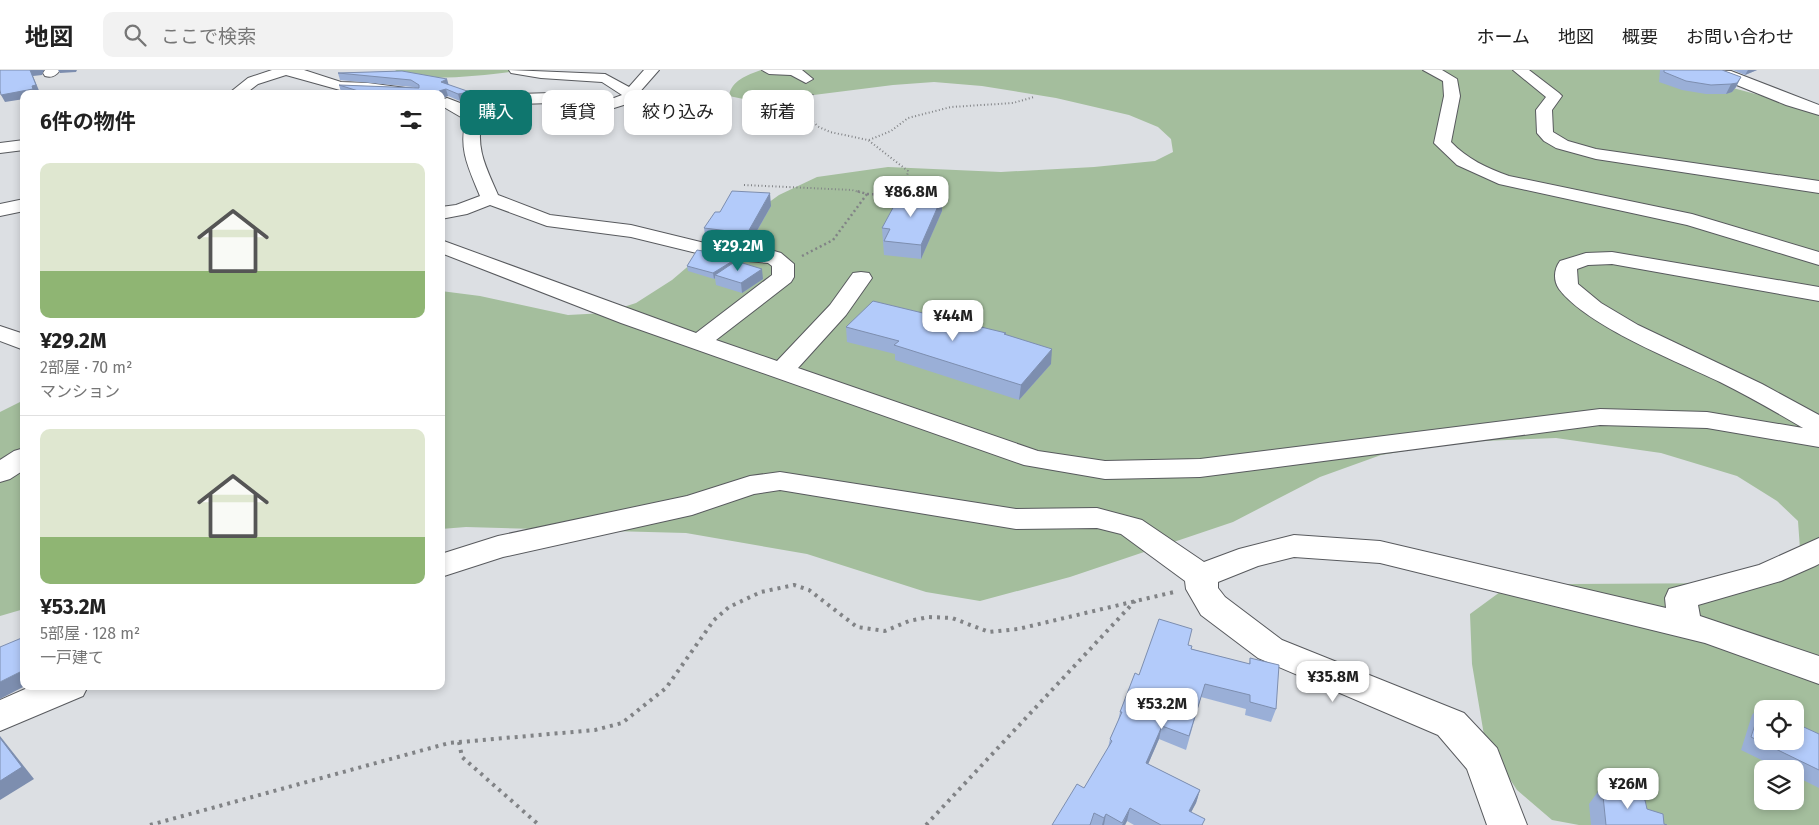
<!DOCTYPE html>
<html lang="ja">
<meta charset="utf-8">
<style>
body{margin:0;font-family:"Fira Sans","Noto Sans JP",sans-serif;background:#f2f2f2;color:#222;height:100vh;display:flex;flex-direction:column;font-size:19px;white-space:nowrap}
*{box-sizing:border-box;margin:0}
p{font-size:16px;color:#767676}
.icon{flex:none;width:28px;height:28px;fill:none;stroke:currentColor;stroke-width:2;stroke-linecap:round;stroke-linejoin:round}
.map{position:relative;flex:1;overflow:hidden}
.panel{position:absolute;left:20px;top:20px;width:425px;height:600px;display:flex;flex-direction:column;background:#fff;border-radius:10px;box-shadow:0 2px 8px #0003}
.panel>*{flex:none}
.top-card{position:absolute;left:460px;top:20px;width:475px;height:45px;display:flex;gap:10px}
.buttons{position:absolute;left:1754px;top:630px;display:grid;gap:10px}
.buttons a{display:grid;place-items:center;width:50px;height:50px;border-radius:10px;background:#fff;box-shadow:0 2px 8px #0003;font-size:25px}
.price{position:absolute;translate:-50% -42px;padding:0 11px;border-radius:10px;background:#fff;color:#222;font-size:16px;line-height:32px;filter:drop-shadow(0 1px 2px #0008)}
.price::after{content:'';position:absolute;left:50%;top:30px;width:15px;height:11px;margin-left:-8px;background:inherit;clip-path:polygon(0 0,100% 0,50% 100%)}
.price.selected{background:#0f766e;color:#fff}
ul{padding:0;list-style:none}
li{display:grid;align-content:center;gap:10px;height:265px;padding:0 20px}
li+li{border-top:1px solid #e0e0e0}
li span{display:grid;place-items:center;height:155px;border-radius:10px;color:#555}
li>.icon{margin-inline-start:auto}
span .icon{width:90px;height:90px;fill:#fffc;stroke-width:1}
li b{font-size:21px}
h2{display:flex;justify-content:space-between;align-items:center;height:60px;padding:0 20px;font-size:21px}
.tag{padding:0 18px;border-radius:10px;background:#fff;box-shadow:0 2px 8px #0003;font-size:18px;line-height:45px}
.tag.selected{background:#0f766e;color:#fff}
header{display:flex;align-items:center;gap:30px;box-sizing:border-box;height:70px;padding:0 25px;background:#fff;border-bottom:1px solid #e0e0e0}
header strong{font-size:24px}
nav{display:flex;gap:28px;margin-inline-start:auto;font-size:18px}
.search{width:350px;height:45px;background:#f2f2f2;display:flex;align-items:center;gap:12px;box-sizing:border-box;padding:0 18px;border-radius:10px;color:#767676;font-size:19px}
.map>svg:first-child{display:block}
.green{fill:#a4be9d;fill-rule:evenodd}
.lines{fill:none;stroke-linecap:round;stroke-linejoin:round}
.minor-casing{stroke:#585a5e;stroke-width:2}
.path-far2{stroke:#818386;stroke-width:2;stroke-dasharray:1 2.5;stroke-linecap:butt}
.path-far1{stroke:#818386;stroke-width:2.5;stroke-dasharray:2 3;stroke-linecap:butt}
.path{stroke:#818386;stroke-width:4;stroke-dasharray:3 5;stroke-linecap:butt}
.minor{fill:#fff;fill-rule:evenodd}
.wall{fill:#9aafd7}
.shaded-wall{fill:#7d8eaf}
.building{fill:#b3cbfa;stroke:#7d8eaf}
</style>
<header>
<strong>地図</strong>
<div class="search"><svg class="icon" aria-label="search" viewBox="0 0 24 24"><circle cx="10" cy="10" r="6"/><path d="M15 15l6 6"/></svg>ここで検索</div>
<nav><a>ホーム</a><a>地図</a><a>概要</a><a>お問い合わせ</a></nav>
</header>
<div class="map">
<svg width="1819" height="755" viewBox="0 0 1819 755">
<rect width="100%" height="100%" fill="#dcdfe3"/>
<!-- green -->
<g class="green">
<path d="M395 0H527C501 3 414 16 395 0Z"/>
<path d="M761 0H1665L1819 41V755H1579L1552 750 1517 720 1485 671 1472 594 1470 544 1500 522 1569 514 1746 513 1800 479 1798 451 1777 431 1737 406 1661 383 1556 368 1458 372 1381 385 1320 407 1233 452 1070 507 980 531 926 522 807 484 686 463 466 457 441 459V221L480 226 568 245 605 243 636 233 672 210 733 158 779 125 817 107 888 97 1001 102 1094 97 1155 91 1173 82 1171 69 1158 57 1129 45 1056 28 982 16 934 12 893 15 758 32 729 26C731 11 747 5 761 0ZM1762 639H1795V671H1762ZM1762 699H1795V731H1762Z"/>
<polygon points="24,330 24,539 0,546 0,342"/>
</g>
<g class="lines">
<!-- minor casing -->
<g class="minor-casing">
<g id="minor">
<path d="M45 0H60C56 6 52 8 45 6L43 3Z"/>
<polygon points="272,0 304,0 341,12 368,13 413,19 420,24 340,20 286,5 258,14 245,24 228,24 248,8"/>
<path d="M509 0 605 4 629 17 644 0H659L630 33 614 38 552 33 518 34 474 40 482 50C475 79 487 99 498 125L550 145 631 155 717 176 774 181 781 183 794 194V207L791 212 716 270 777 291 830 235 853 203 861 202 869 203 872 208 846 245 798 298 1038 381 1105 391 1200 389 1600 339 1707 342 1803 358C1776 342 1748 326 1720 312 1676 291 1587 256 1559 219 1553 210 1554 199 1560 191L1586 183 1612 182 1819 217V231L1612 194 1588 195 1577 199 1578 214 1601 233 1638 255 1762 314 1819 345V377L1707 358 1600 355 1200 407 1105 409 1024 395 621 253 441 183V170L696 263 772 205V196L768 193 717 188 631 167 547 156 490 135 467 144 441 149V137L456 135 480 126C469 99 458 79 466 50L442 36V30L447 28 460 33 518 24 552 23 614 28 622 25 602 12 541 8 511 3Z"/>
<polygon points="762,0 802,0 813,9 806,13 791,5 769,4"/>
<path d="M1423 0H1442L1457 9 1460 26 1451 72C1467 89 1487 98 1509 106L1692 144 1819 182V195L1687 155 1499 114 1457 95 1434 73 1444 26 1443 11Z"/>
<polygon points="1513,0 1529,0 1559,23 1562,26 1552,40 1553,62 1568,71 1596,79 1819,111 1819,123 1596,89 1556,78 1544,71 1537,63 1536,40 1546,27"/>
<polygon points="1705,0 1731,1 1819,35 1819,45 1786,35 1707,3"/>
<polygon points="24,70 24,80 0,83 0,73"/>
<polygon points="24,129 24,141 0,146 0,134"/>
<polygon points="0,256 24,264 24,280 0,271"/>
<polygon points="24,378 24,400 10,409 0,412 0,390 14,381"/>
<polygon points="780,402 1016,439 1097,438 1142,450 1204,492 1239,479 1294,465 1380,471 1666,538 1665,528 1669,519 1759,495 1819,468 1819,494 1815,496 1781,511 1698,535 1700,546 1819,586 1819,614 1705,573 1380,493 1294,487 1258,496 1218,512 1218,518 1225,527 1282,570 1464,643 1497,678 1527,755 1487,755 1467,699 1438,665 1258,588 1201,545 1186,519 1185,511 1121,464 1097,458 1016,459 780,420 754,424 692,445 503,487 441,507 441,484 498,466 687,426 750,406"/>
<polygon points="32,616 88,616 83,626 0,661 0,630"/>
</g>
</g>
<!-- path-far2 -->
<g class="path-far2">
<polyline points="813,24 807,47 819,57 830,62 868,70 908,101 904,123"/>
<polyline points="640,41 658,45 656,47"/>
<polyline points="869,70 891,61 908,48 951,37 1013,33 1034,27"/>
<polyline points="744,115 852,120 862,123"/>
</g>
<!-- path-far1 -->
<g class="path-far1">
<polyline points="867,124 926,126"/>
<polyline points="904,124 904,121"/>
<polyline points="802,186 833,170 867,124 857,121"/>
</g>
<!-- path -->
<g class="path">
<polyline points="459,672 462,687 539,755"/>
<polyline points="150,755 449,673 595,660 622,653 666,618 714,550 729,537 761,522 794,515 809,520 857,557 885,561 909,551 929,547 952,548 989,562 1018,559 1174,522"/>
<polyline points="926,755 1135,531"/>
</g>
<!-- minor -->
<use href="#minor" class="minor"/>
</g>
<!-- wall -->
<g class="wall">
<polygon points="1660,0 1722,0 1741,7 1736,17 1732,22 1726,24 1706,24 1682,20 1659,12"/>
<polygon points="1733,0 1757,0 1745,5"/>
<polygon points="402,1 449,15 471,29 460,31 448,26 441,28 441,24 347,24 341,22 339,15 415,18 413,17 340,10 338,3"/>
<polygon points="942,127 942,141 921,189 884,185 882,158"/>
<polygon points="771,136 756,163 764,163 765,176 762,178 706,171 704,158 720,142"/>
<polygon points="739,187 740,192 763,209 742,223 716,215 715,208 714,209 688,201 687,196"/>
<polygon points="846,257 1006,265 1051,294 1019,330 895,290 895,284 847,272"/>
<polygon points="1188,575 1192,579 1249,594 1250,588 1276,639 1271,652 1245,645 1246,639 1201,627 1186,680 1159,669 1148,694 1200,720 1196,733 1191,742 1203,755 1134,755 1127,751 1125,755 1052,755 1084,718 1108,678 1110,669 1118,651 1120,642 1139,605"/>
<polygon points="1762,633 1762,639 1819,664 1819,718 1795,706 1795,699 1780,699 1741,680 1752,645"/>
<polygon points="1602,716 1647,739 1664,754 1667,755 1591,755 1589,734"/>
</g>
<!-- shaded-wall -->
<g class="shaded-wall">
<polygon points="30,0 44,0 42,5 33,6 40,23 36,24 24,24 24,29 5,32 1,25 32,16"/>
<polygon points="58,0 77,0 76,2 60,3"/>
<polygon points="1748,0 1757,0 1745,5"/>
<polygon points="1741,7 1736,17 1732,22 1726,24 1731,14"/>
<polygon points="447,9 449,16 441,12"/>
<polygon points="446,19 448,26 441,29 441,24 439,24 439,21"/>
<polygon points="470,22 471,29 460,31 458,24"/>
<polygon points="441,33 443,33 445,40 441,41"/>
<polygon points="770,123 771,136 755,164 748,162"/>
<polygon points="942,127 942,141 921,189 921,175"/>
<polygon points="764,163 765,176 762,178 761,165"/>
<polygon points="739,187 740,192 715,205 715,208 714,209 713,203"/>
<polygon points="762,199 763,209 742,223 741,213"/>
<polygon points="1052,279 1051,294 1019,330 1021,315"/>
<polygon points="24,600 24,616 25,616 0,629 0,612"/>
<polygon points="1162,656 1159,669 1143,706 1146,693"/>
<polygon points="0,666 34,709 0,730"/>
<polygon points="1200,720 1196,733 1185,754 1189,741"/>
<polygon points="1130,738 1127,751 1125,755 1122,755"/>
<polygon points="1106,744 1104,755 1102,755 1104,748"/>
</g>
<!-- building -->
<g class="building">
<polygon points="0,0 30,0 36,15 32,16 33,19 1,25 0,20"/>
<polygon points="1664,0 1722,0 1741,7 1737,13 1731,14 1711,15 1686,11 1664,2"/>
<polygon points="402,1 447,9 441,12 470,22 458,24 446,19 439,21 439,24 368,24 339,15 419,18 419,15 411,10 338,3"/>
<polygon points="732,121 770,123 748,162 764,163 761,165 704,158 715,142 720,142"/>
<polygon points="901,123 942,127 921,175 884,171 890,159 882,158"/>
<polygon points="697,180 739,187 713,203 687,196"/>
<polygon points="736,191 762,199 741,213 715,205"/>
<polygon points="873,231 1006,263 1004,264 1052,279 1021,315 894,275 899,271 846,257"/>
<polygon points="1159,549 1192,559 1188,575 1192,576 1191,579 1250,594 1250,588 1279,595 1276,639 1250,632 1250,625 1205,614 1189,666 1162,656 1146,693 1200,720 1189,741 1205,749 1202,755 1161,755 1130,738 1122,753 1106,744 1104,748 1094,743 1090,755 1052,755 1077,714 1084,718 1112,671 1110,669 1122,642 1120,642 1135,603 1139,605"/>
<polygon points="24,567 24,600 0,612 0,577"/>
<polygon points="1762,633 1775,639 1762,639 1762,671 1795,671 1795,653 1819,664 1819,700 1751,667"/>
<polygon points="0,668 22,697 0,711"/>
<polygon points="1602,716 1645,730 1647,739 1663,744 1664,754 1667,755 1606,755"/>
</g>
</svg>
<div class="buttons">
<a><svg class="icon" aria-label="locate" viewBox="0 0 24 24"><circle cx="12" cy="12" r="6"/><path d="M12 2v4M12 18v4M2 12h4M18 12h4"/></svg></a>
<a><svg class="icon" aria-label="layers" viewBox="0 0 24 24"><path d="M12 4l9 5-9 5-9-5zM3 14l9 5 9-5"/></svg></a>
</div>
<b class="price" style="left:911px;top:148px">¥86.8M</b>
<b class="price selected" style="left:738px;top:202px">¥29.2M</b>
<b class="price" style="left:953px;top:272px">¥44M</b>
<b class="price" style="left:1333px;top:633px">¥35.8M</b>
<b class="price" style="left:1162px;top:660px">¥53.2M</b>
<b class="price" style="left:1628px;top:740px">¥26M</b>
<div class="top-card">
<a class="tag selected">購入</a>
<a class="tag">賃貸</a>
<a class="tag">絞り込み</a>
<a class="tag">新着</a>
</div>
<section class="panel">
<h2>6件の物件<svg class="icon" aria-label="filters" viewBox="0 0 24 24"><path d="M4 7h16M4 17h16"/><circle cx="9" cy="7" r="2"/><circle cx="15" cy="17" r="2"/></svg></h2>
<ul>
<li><span style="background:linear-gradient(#dfe7d0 70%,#8fb573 0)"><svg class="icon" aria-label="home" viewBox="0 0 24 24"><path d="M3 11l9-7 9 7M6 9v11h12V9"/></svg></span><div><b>¥29.2M</b><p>2部屋 · 70 m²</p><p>マンション</p></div></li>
<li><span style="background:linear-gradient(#dfe7d0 70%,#8fb573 0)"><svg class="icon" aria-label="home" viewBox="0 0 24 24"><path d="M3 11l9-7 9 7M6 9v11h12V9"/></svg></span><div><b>¥53.2M</b><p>5部屋 · 128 m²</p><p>一戸建て</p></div></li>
</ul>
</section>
</div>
